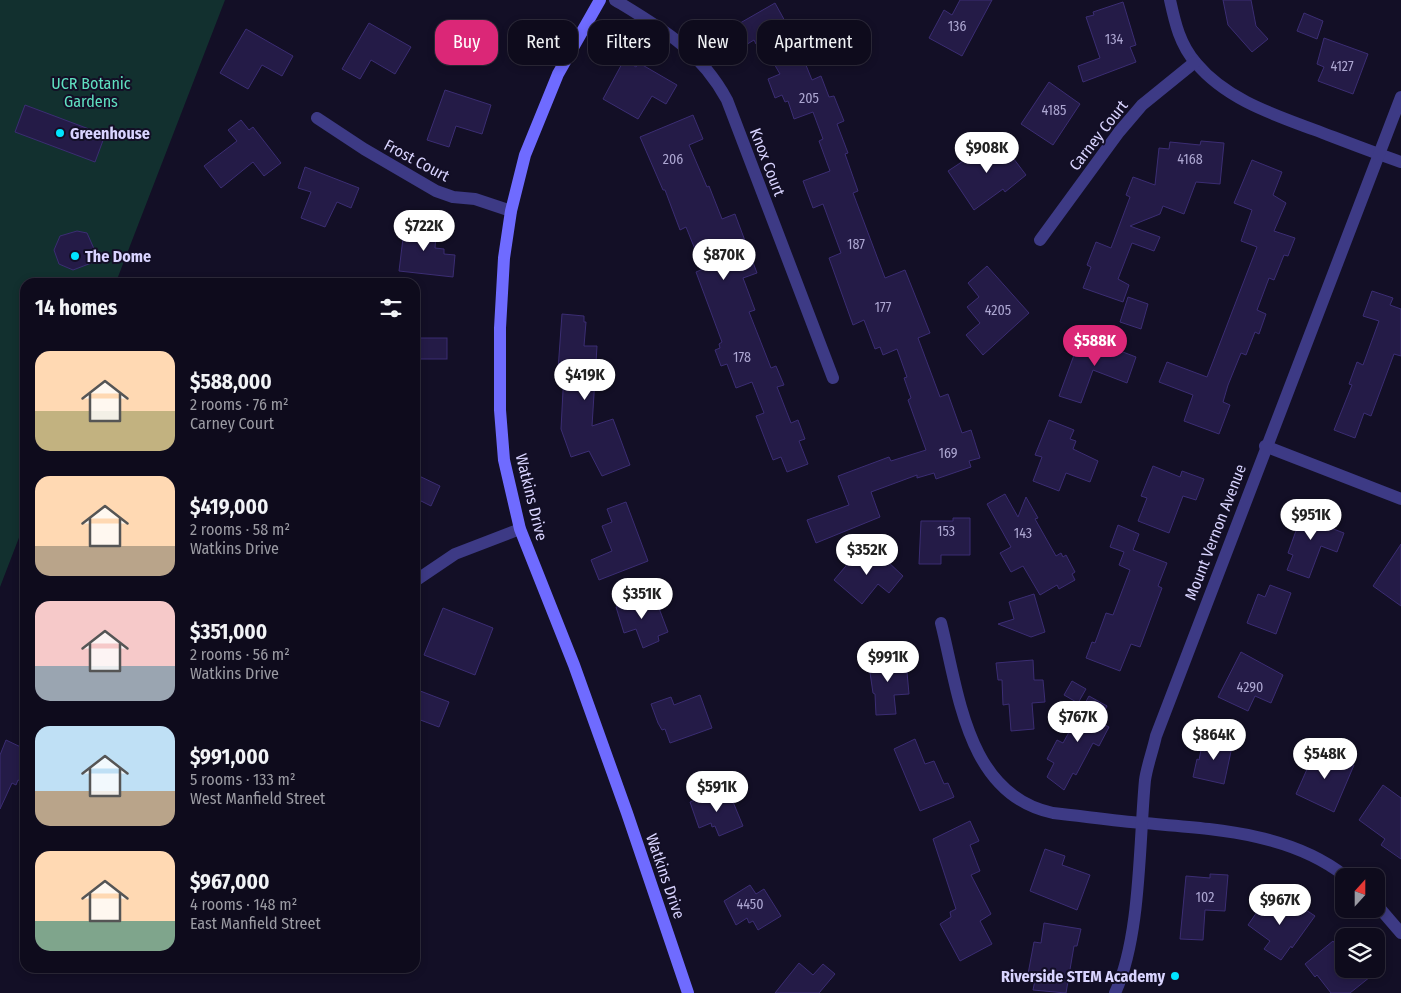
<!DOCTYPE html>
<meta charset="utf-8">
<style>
body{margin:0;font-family:"Fira Sans Condensed",sans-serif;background:#171425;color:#f1f3f6;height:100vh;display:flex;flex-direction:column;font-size:19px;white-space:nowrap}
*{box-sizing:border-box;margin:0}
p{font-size:16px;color:#9b9ba3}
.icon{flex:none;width:28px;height:28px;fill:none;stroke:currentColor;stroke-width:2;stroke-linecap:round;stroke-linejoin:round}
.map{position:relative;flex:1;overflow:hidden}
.details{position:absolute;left:20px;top:278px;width:400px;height:695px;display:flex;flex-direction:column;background:#0e0b1c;border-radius:15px;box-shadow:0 2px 8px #0003,0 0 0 1px #2e2b3b}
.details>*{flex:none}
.banner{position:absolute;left:435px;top:20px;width:475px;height:45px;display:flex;gap:10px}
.needle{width:32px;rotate:21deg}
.controls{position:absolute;left:1335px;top:868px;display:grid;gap:10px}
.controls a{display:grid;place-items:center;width:50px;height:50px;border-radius:10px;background:#0e0b1c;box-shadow:0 2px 8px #0003,0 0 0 1px #2e2b3b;font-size:25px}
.price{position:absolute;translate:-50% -42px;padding:0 11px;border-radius:18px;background:#fff;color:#222;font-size:16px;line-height:32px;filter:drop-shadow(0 1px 2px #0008)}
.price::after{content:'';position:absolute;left:50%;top:30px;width:15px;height:11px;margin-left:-8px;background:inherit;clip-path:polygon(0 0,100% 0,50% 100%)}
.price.on{background:#db2777;color:#fff}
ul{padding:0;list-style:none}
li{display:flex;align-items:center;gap:15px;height:125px;padding:0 15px}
li span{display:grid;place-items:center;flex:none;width:140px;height:100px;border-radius:15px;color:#555}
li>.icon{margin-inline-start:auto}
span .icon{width:60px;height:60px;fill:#fffc;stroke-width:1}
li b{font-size:21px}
h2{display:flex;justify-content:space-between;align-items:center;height:60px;padding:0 15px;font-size:21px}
.tag{padding:0 18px;border-radius:15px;background:#0e0b1c;box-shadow:0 2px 8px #0003,0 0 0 1px #2e2b3b;font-size:18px;line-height:45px}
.tag.on{background:#db2777;color:#fff}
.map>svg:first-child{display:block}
.green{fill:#12302f}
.building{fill:#241b47;stroke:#3b2d73}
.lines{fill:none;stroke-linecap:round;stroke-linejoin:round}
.street{stroke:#3d3a85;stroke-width:12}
.secondary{stroke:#6f6bff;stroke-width:12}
.poi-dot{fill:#00e5ff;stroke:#130f26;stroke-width:2}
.labels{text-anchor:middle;stroke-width:4;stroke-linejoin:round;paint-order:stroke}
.number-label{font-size:14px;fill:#aca6d1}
.park-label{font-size:16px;fill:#5fe0c0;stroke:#130f26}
.poi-label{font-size:16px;font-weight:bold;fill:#d9d4ff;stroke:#130f26;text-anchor:start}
.street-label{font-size:16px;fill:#d9d4ff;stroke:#130f26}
</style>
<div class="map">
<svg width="1401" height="993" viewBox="0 0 1401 993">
<rect width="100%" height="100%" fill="#130f26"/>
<!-- green -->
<polygon class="green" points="0,0 225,0 116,282 25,282 25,522 0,587"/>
<!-- building -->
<g class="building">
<polygon points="960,0 992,0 962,56 929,38 944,10 952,15"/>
<polygon points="1223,0 1251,0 1256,26 1268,39 1252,52 1228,25"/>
<polygon points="1123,2 1136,45 1130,47 1136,62 1083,82 1078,66 1100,58 1086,17 1094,15 1093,12"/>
<polygon points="775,3 797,43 812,80 821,76 829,97 834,96 844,121 837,124 848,153 845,154 858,191 853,193 885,278 905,270 930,333 918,338 940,397 948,394 962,433 971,430 980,458 969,461 971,467 936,479 934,473 917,478 917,475 871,492 880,517 816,543 807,520 849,505 838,476 889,457 891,461 926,450 908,400 911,398 904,378 907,377 897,349 883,355 880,347 875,349 864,320 853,325 829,258 841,253 823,204 813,208 803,181 830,171 819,141 823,139 813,112 794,119 788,101 785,102 782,95 775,98 768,79 780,74 761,41 756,44 754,40 739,49 728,30"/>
<polygon points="1304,13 1323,21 1317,39 1297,31"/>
<polygon points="369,23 411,47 395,74 371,60 360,79 342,69"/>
<polygon points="246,29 293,56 282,76 262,65 248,89 220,73"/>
<polygon points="1324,38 1368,54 1353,94 1318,81 1324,67 1317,64"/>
<polygon points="624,60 636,67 639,63 677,85 666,104 652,96 638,119 603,99"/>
<polygon points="1049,82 1080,104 1053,145 1021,124"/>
<polygon points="445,90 491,105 482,134 456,126 449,147 427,140"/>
<polygon points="25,105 105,135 95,162 15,132"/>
<polygon points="693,115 703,139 689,145 707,187 709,186 722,219 735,214 757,273 743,278 755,310 749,312 771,368 776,366 784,385 777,387 791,423 798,420 805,439 799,441 808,464 787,472 781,457 773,460 756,416 764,413 752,382 736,388 727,364 721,366 715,350 720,348 719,344 722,342 696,272 703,269 686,227 680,230 665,190 663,190 640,137"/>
<polygon points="241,120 249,130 253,127 281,163 264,176 253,162 221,188 204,166 237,141 228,130"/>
<polygon points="998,138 1026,175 1005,192 1003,189 974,210 948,171"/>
<polygon points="1201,141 1224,143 1220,184 1196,182 1184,214 1163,206 1160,214 1130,226 1160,237 1154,251 1132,243 1118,279 1129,285 1123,302 1083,288 1091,267 1087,265 1096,242 1111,248 1130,197 1126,195 1133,177 1155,185 1159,148 1169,149 1170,142 1200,145"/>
<polygon points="1252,160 1282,172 1273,195 1286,203 1274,231 1295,238 1288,256 1284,255 1274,280 1269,278 1257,310 1266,314 1259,334 1255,332 1246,355 1241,353 1228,385 1223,402 1230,405 1219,434 1184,421 1193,395 1159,382 1167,362 1207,377 1257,247 1241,241 1252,210 1234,203"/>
<polygon points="305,167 359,188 351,208 337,202 325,227 301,218 311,192 298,188"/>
<polygon points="405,222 437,224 435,248 444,249 444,254 455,255 453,277 399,271"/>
<polygon points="77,231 87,233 95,251 94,262 73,270 59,264 54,250 60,236"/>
<polygon points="987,266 1029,313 983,355 966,335 980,323 967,307 979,297 968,283"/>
<polygon points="1372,291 1393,298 1390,305 1401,309 1401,356 1394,354 1371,416 1364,413 1355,438 1334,430 1352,385 1349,384 1357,362 1363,365 1379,321 1363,316"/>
<polygon points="1128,297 1148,304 1141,329 1120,322"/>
<polygon points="562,314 584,316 584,322 586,322 584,346 597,346 592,426 613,419 630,465 602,476 589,451 571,457 561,429 564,371 558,370"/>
<polygon points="1081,336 1136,357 1127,383 1093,370 1081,403 1059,396"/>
<rect x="415" y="338" width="32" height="21"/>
<polygon points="1049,420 1074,430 1070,439 1076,441 1073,449 1098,461 1090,482 1066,473 1059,491 1033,481 1042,457 1035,455"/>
<polygon points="1153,466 1180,477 1182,471 1204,479 1196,500 1183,496 1169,533 1138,521 1147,498 1141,496"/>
<polygon points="415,474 440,486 431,506 415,498"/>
<polygon points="1005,494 1018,517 1026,497 1038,518 1035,519 1056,556 1061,553 1063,557 1066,555 1075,572 1072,574 1075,580 1059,589 1057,585 1040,595 1023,566 1011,572 1000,553 1011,547 987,504"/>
<polygon points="626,502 648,561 599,580 591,560 612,551 602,526 612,522 607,509"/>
<polygon points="1300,508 1331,520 1328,527 1344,533 1337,552 1321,546 1309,578 1287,570 1293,555 1288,553 1297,528 1293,526"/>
<polygon points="953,518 970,518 970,555 941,555 941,564 919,564 921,521 953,521"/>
<polygon points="1118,525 1139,534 1133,550 1167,563 1158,586 1162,588 1140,647 1131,644 1120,671 1086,658 1092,642 1095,643 1106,613 1113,615 1130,570 1119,565 1124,552 1110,547"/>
<polygon points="1401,544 1401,606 1373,586"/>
<polygon points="862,547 882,565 886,560 903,576 889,593 878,584 862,604 834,580"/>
<polygon points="1270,585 1291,593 1276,634 1247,623 1258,594 1265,597"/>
<polygon points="1034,594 1045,632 1031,637 998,624 1014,619 1009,602"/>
<polygon points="645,595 649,606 657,603 668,632 658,636 659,641 643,648 636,629 624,633 616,607"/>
<polygon points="443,608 493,628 475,675 424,655"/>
<polygon points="1241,652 1283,675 1271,703 1255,696 1248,711 1218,697"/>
<polygon points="900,656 902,672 907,672 909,694 894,695 896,714 876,715 875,694 873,693 868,659"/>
<polygon points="1033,660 1034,680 1043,680 1045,702 1032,703 1034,729 1011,731 1009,704 1003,705 1002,680 998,680 996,663"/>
<polygon points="1072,681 1086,689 1078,703 1064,695"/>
<polygon points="415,689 449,702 439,727 415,718"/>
<polygon points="700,695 712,728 670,743 665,729 662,730 658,723 651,704 671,697 674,705"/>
<polygon points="1089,696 1107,706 1099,722 1109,727 1099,746 1093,743 1076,775 1073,773 1064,790 1047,777 1054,763 1047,759 1057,740 1063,743"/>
<polygon points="1208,737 1233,742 1224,784 1193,777 1197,759 1199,760 1201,750 1205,751"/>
<polygon points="915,739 925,764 934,761 944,784 948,783 954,797 920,811 894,749"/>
<polygon points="6,740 25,749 25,783 18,780 16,785 12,783 0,809 0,755"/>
<polygon points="1316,749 1354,765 1334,812 1296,794"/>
<polygon points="1383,785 1401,798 1401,859 1381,845 1385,839 1359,820"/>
<polygon points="719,790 723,800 731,797 743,826 719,836 715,826 712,827 711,823 699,828 690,802"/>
<polygon points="970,821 979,841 970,845 980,871 971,875 991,914 980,921 992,944 960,961 940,924 951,917 950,912 956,909 933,839"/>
<polygon points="1045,849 1065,856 1062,865 1090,875 1077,910 1030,891"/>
<polygon points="1210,874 1228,875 1225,911 1205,910 1203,940 1180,939 1186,876 1210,878"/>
<polygon points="750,885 756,894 764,889 781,916 758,930 753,921 749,923 747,918 736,925 724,901"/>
<polygon points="1268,896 1292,912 1297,904 1315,916 1292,948 1291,946 1281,960 1264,949 1270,941 1248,925"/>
<polygon points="1044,923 1081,929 1077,946 1074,946 1066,993 1033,990 1036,975 1028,974 1034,942 1041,943"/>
<polygon points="1333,941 1344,955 1344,969 1380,969 1350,993 1331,993 1317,975 1315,977 1305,964"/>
<polygon points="799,963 813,975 823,964 835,974 819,993 775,993"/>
</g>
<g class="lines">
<!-- street -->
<g class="street">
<path d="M615 0C661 28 700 50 727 100L833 378"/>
<path d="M1170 0C1175 23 1180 45 1196 63 1226 99 1272 114 1315 130 1344 141 1372 152 1401 162"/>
<polyline points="317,118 364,149 436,191 453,197 475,199 511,211"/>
<polyline points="1040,240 1119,132 1142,105 1195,62"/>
<polyline points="1265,446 1401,499"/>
<polyline points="415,581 455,554 520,529"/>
<path d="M941 623C959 694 967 795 1053 813 1083 816 1114 821 1144 823 1212 829 1289 832 1345 876"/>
<polyline points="1376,904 1401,933"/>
<path d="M1115 993C1141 937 1139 843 1145 780 1147 766 1153 750 1156 736L1401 97"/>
</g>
<!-- secondary -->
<polyline class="secondary" points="600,0 558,74 525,155 511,211 504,258 500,328 500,410 504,460 520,529 574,665 627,813 688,993"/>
</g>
<!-- markers -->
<g class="poi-dot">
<circle cx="60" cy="133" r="5"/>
<circle cx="75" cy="256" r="5"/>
<circle cx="1175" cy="976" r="5"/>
</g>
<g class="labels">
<!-- number labels -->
<g class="number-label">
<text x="957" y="31">136</text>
<text x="1114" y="44">134</text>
<text x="1342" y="71">4127</text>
<text x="809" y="103">205</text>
<text x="1054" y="115">4185</text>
<text x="673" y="164">206</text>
<text x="1190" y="164">4168</text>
<text x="856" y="249">187</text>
<text x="883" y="312">177</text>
<text x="998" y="315">4205</text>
<text x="742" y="362">178</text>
<text x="948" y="458">169</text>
<text x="946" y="536">153</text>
<text x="1023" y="538">143</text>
<text x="1250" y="692">4290</text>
<text x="1205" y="902">102</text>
<text x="750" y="909">4450</text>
</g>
<!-- park labels -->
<g class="park-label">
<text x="91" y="89">UCR Botanic<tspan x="91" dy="18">Gardens</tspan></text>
</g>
<!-- poi labels -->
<g class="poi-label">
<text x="70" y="139">Greenhouse</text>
<text x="85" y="262">The Dome</text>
<text x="1165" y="982" text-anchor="end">Riverside STEM Academy</text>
</g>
<!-- street labels -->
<g class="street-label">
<text transform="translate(1098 135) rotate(-52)" y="6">Carney Court</text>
<text transform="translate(417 160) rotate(28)" y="6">Frost Court</text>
<text transform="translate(768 162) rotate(69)" y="6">Knox Court</text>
<text transform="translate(532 497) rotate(76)" y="6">Watkins Drive</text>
<text transform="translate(1215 532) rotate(-69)" y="6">Mount Vernon Avenue</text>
<text transform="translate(666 876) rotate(71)" y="6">Watkins Drive</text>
</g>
</g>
</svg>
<div class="controls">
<a><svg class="needle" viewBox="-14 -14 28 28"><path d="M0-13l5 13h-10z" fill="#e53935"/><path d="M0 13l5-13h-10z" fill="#9b9ba3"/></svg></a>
<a><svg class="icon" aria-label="layers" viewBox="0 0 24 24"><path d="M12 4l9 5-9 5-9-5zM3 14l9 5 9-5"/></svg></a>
</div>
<b class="price" style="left:987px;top:174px">$908K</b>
<b class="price" style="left:424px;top:252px">$722K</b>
<b class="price" style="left:724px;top:281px">$870K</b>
<b class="price on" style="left:1095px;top:367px">$588K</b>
<b class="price" style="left:585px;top:401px">$419K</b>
<b class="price" style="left:1311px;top:541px">$951K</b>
<b class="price" style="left:867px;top:576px">$352K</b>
<b class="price" style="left:642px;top:620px">$351K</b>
<b class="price" style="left:888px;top:683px">$991K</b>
<b class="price" style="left:1078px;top:743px">$767K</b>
<b class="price" style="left:1214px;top:761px">$864K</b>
<b class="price" style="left:1325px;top:780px">$548K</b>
<b class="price" style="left:717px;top:813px">$591K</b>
<b class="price" style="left:1280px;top:926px">$967K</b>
<div class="banner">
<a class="tag on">Buy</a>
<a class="tag">Rent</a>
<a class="tag">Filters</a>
<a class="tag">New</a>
<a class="tag">Apartment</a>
</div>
<section class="details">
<h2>14 homes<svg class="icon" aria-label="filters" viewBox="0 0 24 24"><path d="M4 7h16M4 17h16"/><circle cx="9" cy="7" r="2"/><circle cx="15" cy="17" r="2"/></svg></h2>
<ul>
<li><span style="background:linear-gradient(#ffd9b3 60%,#c2b280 0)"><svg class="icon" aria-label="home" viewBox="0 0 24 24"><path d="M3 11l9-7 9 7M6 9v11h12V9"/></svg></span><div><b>$588,000</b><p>2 rooms · 76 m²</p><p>Carney Court</p></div></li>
<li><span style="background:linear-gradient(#ffd9b3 70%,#b9a48a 0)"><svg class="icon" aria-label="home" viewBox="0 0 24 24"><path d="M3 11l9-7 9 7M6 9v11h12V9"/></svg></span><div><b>$419,000</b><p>2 rooms · 58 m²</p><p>Watkins Drive</p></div></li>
<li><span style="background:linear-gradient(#f6c9c9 65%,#9aa5b1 0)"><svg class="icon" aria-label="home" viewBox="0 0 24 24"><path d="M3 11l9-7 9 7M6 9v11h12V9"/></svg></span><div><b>$351,000</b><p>2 rooms · 56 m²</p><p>Watkins Drive</p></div></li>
<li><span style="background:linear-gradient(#bfe0f5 65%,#b9a48a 0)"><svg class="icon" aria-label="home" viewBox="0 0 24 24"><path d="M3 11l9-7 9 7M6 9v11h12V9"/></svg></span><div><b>$991,000</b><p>5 rooms · 133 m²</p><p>West Manfield Street</p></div></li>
<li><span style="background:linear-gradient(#ffd9b3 70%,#7fa58c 0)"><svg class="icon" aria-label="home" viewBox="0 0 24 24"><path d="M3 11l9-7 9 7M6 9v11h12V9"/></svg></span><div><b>$967,000</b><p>4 rooms · 148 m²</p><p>East Manfield Street</p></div></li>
</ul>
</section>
</div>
